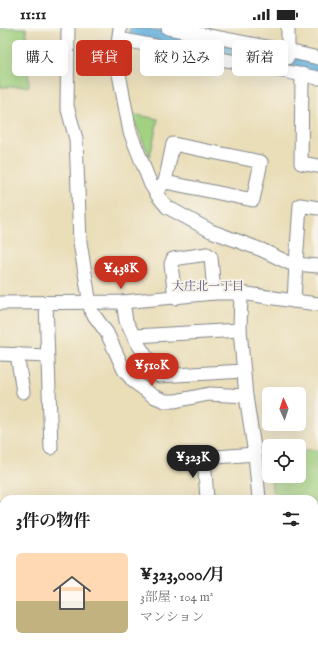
<!DOCTYPE html>
<html lang="ja">
<meta charset="utf-8">
<style>
body{margin:0;font-family:"IM FELL English","Noto Serif JP",serif;background:#f2f2f2;color:#222;height:100vh;display:flex;flex-direction:column;font-size:15px;white-space:nowrap}
*{box-sizing:border-box;margin:0}
p{font-size:13px;color:#767676}
.icon{flex:none;width:22px;height:22px;fill:none;stroke:currentColor;stroke-width:2;stroke-linecap:round;stroke-linejoin:round}
.map{position:relative;flex:1;overflow:hidden}
.drawer{position:absolute;left:0px;top:467px;width:318px;height:156px;display:flex;flex-direction:column;background:#fff;border-radius:12px 12px 0 0;box-shadow:0 4px 16px #0002}
.drawer>*{flex:none}
.banner{position:absolute;left:12px;top:12px;width:294px;height:36px;display:flex;gap:8px}
.needle{width:26px;rotate:357deg}
.fabs{position:absolute;left:262px;top:359px;display:grid;gap:8px}
.fabs a{display:grid;place-items:center;width:44px;height:44px;border-radius:6px;background:#fff;box-shadow:0 4px 16px #0002;font-size:20px}
.price{position:absolute;translate:-50% -34px;padding:0 9px;border-radius:14px;background:#c8321e;color:#fff;font-size:13px;line-height:26px;filter:drop-shadow(0 1px 2px #0008)}
.price::after{content:'';position:absolute;left:50%;top:24px;width:12px;height:9px;margin-left:-6px;background:inherit;clip-path:polygon(0 0,100% 0,50% 100%)}
.price.selected{background:#222;color:#fff}
ul{padding:0;list-style:none}
li{display:flex;align-items:center;gap:12px;height:100px;padding:0 16px}
li+li{border-top:1px solid #e0e0e0}
li span{display:grid;place-items:center;flex:none;width:112px;height:80px;border-radius:6px;color:#555}
li>.icon{margin-inline-start:auto}
span .icon{width:48px;height:48px;fill:#fffc;stroke-width:1}
li b{font-size:17px}
h2{display:flex;justify-content:space-between;align-items:center;height:48px;padding:0 16px;font-size:17px}
.chip{padding:0 14px;border-radius:6px;background:#fff;box-shadow:0 4px 16px #0002;font-size:14px;line-height:36px}
.chip.selected{background:#c8321e;color:#fff}
.status{display:flex;justify-content:space-between;align-items:center;height:28px;padding:0 20px;background:#fff;direction:ltr}
.status svg{height:11px;fill:currentColor}
.map>svg:first-child{display:block}
.green{fill:#a2d281;stroke:#5e8070}
.water{fill:#64b0dd;stroke:#40709e}
.lines{fill:none;stroke-linecap:round;stroke-linejoin:round}
.minor-casing{stroke:#82868c;stroke-width:15}
.minor{stroke:#fff;stroke-width:13}
.labels{text-anchor:middle;stroke-width:3.5;stroke-linejoin:round;paint-order:stroke}
.neighbourhood-label{font-size:12px;fill:#585282;stroke:#f7f3e8}
</style>
<div class="status"><b>11:11</b><svg viewBox="0 0 49 12"><path d="M0 12V9h3v3zM5 12V6h3v6zM10 12V3h3v9zM15 12V0h3v12zM26 1h20v11H26zM47 4h2v5h-2z"/></svg></div>
<div class="map">
<svg width="318" height="623" viewBox="0 0 318 623">
<rect width="100%" height="100%" fill="#f7f3e8"/>
<filter id="ink" filterUnits="userSpaceOnUse"><feTurbulence type="fractalNoise" baseFrequency=".025" numOctaves="2"/><feDisplacementMap in="SourceGraphic" scale="8" xChannelSelector="R" yChannelSelector="G"/><feConvolveMatrix kernelMatrix="1 2 1 2 8 2 1 2 1" color-interpolation-filters="sRGB"/></filter>
<filter id="wash" filterUnits="userSpaceOnUse"><feTurbulence type="fractalNoise" baseFrequency=".012" numOctaves="4" result="noise"/><feDisplacementMap in="SourceGraphic" scale="16" xChannelSelector="R" yChannelSelector="G"/><feGaussianBlur stdDeviation="0.9" result="paint"/><feColorMatrix in="noise" values="0 0 0 0 0 0 0 0 0 0 0 0 0 0 0 0 0 1.4 0 .05"/><feComposite in="paint" operator="in"/></filter>
<g filter="url(#wash)">
<rect width="100%" height="100%" fill="#eadeb9"/>
<!-- green -->
<g class="green">
<polygon points="0,0 26,0 29,58 0,59"/>
<polygon points="131,86 158,91 150,129"/>
<polygon points="299,422 318,422 318,572 314,573 314,471 273,471 271,448 299,448"/>
</g>
<!-- water -->
<polygon class="water" points="130,0 147,0 318,33 318,45 129,7"/>
</g>
<g filter="url(#ink)">
<g class="lines">
<!-- minor casing -->
<g class="minor-casing">
<g id="minor">
<polyline points="68,0 67,78 76,111 80,214 91,283 107,305 124,342 133,353 153,368 165,373 175,373 209,366 246,368"/>
<polyline points="120,0 116,30 130,104 151,157 158,168 167,179 211,203 262,222 289,235 296,236 294,273 241,265 240,302 246,368 255,426 259,471"/>
<polyline points="168,0 288,23 318,30"/>
<polyline points="119,11 318,50"/>
<polyline points="287,30 288,23 288,0"/>
<polyline points="302,46 301,135 318,138"/>
<polyline points="156,164 165,154 173,116 261,134 253,172 165,154"/>
<polyline points="318,180 300,177 296,236 318,238"/>
<polyline points="175,270 171,236 173,231 207,226 211,229 214,265"/>
<polyline points="294,273 318,276"/>
<polyline points="123,274 126,293 138,316 159,348 244,343"/>
<polyline points="0,275 123,274 214,265 241,265"/>
<polyline points="46,275 51,420"/>
<polyline points="135,308 240,302"/>
<polyline points="0,326 47,328"/>
<polyline points="17,326 23,364"/>
<polyline points="207,471 204,430 255,426"/>
<polyline points="0,480 4,479"/>
<polyline points="314,601 318,601"/>
<polyline points="27,619 27,623"/>
<polyline points="198,619 198,623"/>
<polyline points="111,623 159,619"/>
</g>
</g>
<!-- minor -->
<use href="#minor" class="minor"/>
</g>
</g>
<g class="labels">
<!-- neighbourhood labels -->
<g class="neighbourhood-label">
<text x="208" y="262">大庄北一丁目</text>
</g>
</g>
</svg>
<div class="fabs">
<a><svg class="needle" viewBox="-14 -14 28 28"><path d="M0-13l5 13h-10z" fill="#e53935"/><path d="M0 13l5-13h-10z" fill="#767676"/></svg></a>
<a><svg class="icon" aria-label="locate" viewBox="0 0 24 24"><circle cx="12" cy="12" r="6"/><path d="M12 2v4M12 18v4M2 12h4M18 12h4"/></svg></a>
</div>
<b class="price" style="left:121px;top:262px">¥438K</b>
<b class="price" style="left:152px;top:359px">¥510K</b>
<b class="price selected" style="left:193px;top:451px">¥323K</b>
<div class="banner">
<a class="chip">購入</a>
<a class="chip selected">賃貸</a>
<a class="chip">絞り込み</a>
<a class="chip">新着</a>
</div>
<section class="drawer">
<h2>3件の物件<svg class="icon" aria-label="filters" viewBox="0 0 24 24"><path d="M4 7h16M4 17h16"/><circle cx="9" cy="7" r="2"/><circle cx="15" cy="17" r="2"/></svg></h2>
<ul>
<li><span style="background:linear-gradient(#ffd9b3 60%,#c2b280 0)"><svg class="icon" aria-label="home" viewBox="0 0 24 24"><path d="M3 11l9-7 9 7M6 9v11h12V9"/></svg></span><div><b>¥323,000/月</b><p>3部屋 · 104 m²</p><p>マンション</p></div></li>
</ul>
</section>
</div>
